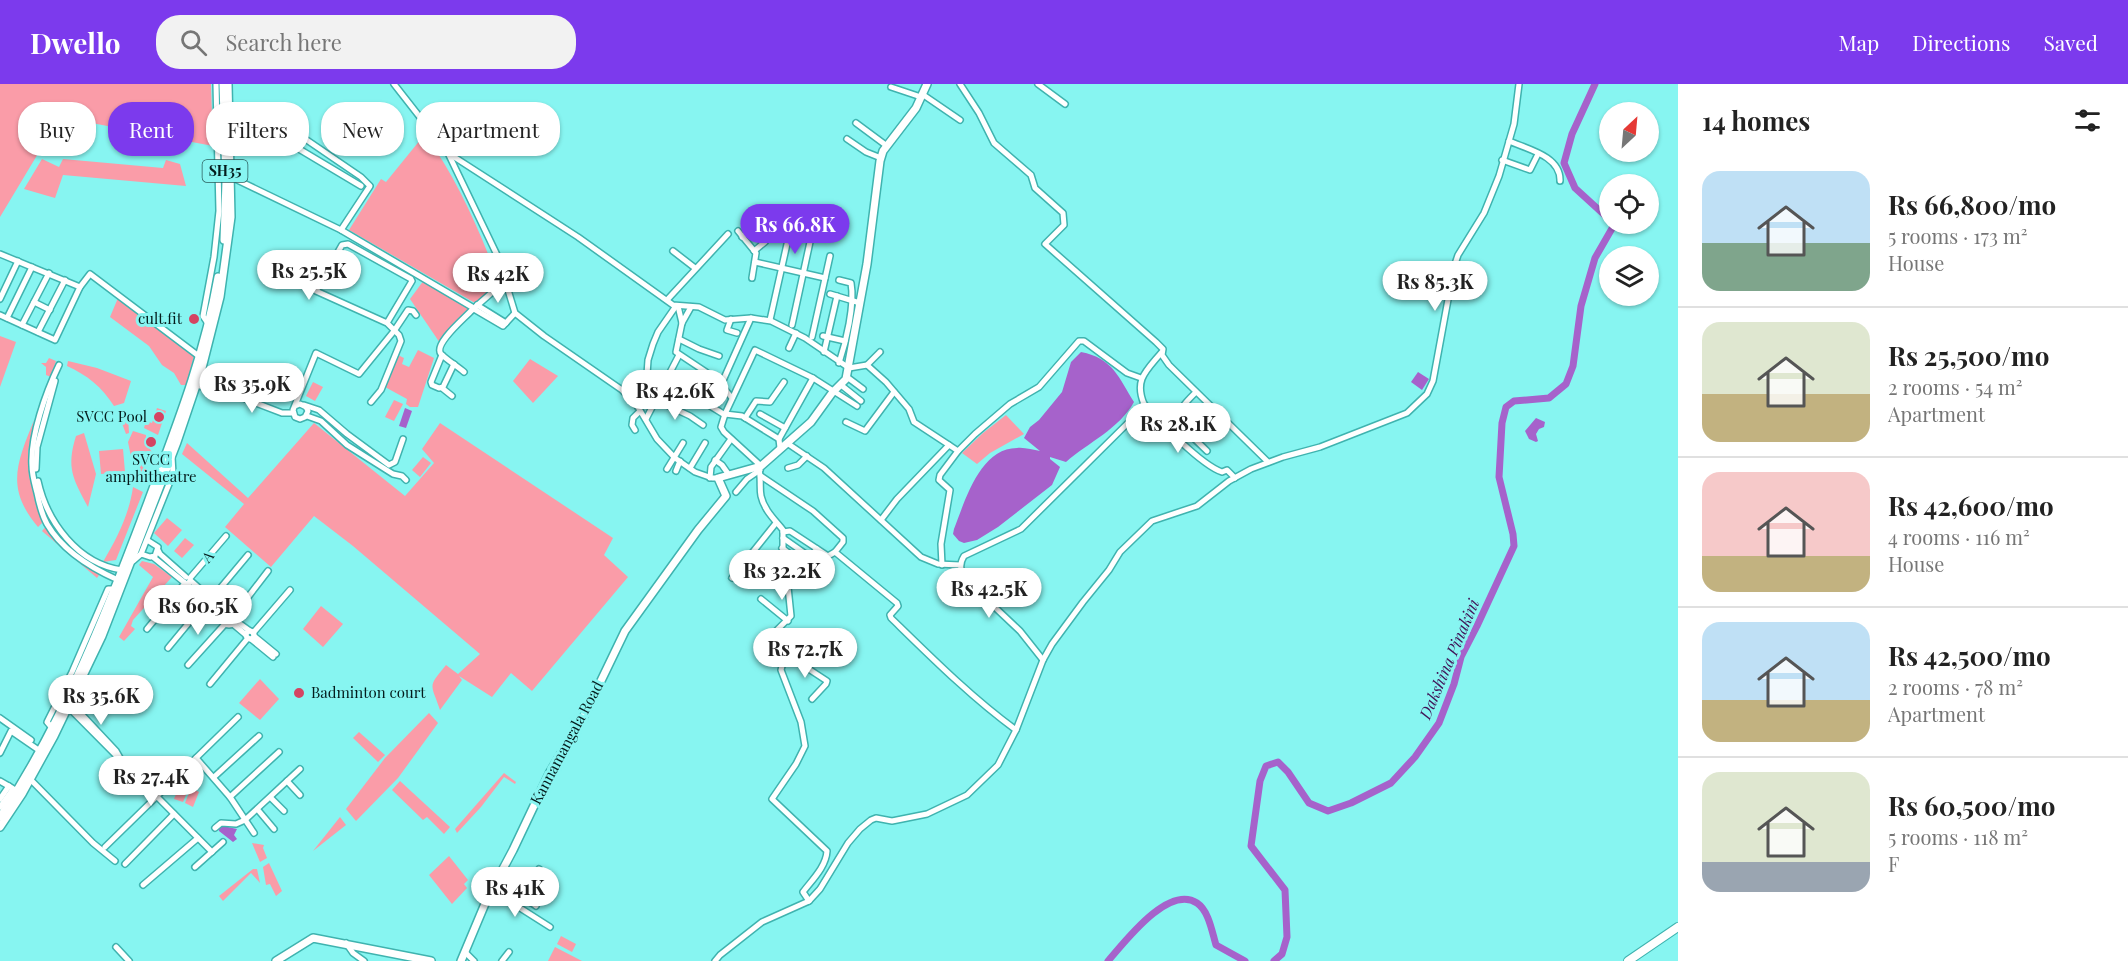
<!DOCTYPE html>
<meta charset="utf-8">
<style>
body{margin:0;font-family:"Playfair Display",serif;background:#f2f2f2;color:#222;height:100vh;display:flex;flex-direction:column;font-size:22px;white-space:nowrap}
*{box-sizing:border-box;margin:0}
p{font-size:20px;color:#767676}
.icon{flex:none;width:33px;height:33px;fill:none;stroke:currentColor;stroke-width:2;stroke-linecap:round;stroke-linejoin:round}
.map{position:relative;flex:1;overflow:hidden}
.sheet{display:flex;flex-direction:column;background:#fff;width:450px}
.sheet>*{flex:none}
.banner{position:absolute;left:18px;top:18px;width:570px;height:54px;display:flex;gap:12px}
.needle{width:39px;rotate:26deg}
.buttons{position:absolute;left:1599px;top:18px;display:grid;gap:12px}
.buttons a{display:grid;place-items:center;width:60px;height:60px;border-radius:50%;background:#fff;box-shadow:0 2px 4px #0004;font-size:30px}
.price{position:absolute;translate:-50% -51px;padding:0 14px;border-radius:21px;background:#fff;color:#222;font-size:20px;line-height:39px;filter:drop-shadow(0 2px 3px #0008)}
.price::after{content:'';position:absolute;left:50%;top:36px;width:18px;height:14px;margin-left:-9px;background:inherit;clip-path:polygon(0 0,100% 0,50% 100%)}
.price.on{background:#7c3aed;color:#fff}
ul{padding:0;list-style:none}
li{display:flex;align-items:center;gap:18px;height:150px;padding:0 24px}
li+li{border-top:2px solid #e0e0e0}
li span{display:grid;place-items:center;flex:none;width:168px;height:120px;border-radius:18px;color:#555}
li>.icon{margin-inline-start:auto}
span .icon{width:72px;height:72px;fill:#fffc;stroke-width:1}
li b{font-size:26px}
h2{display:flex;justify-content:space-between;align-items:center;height:72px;padding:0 24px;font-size:26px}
.tag{padding:0 21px;border-radius:24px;background:#fff;box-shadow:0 2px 4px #0004;font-size:21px;line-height:54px}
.tag.on{background:#7c3aed;color:#fff}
header{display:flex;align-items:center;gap:36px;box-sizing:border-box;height:84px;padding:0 30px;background:#7c3aed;color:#fff}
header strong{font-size:28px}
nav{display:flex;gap:33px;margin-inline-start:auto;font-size:21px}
.search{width:420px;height:54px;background:#f2f2f2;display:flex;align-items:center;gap:15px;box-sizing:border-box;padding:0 21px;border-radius:24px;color:#767676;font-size:22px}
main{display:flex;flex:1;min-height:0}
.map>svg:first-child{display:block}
.green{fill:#fa9ca8}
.water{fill:#a662cb}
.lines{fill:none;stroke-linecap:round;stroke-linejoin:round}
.river{stroke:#a662cb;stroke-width:7}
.minor-casing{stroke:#3fb3af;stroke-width:8}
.major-casing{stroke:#3fb3af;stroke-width:10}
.highway-casing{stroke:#3fb3af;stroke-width:10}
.minor{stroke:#fff;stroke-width:5}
.major{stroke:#fff;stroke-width:7}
.highway{stroke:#fff;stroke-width:8}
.poi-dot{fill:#d44462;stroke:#87f5f1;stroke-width:2}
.labels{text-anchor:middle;stroke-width:6;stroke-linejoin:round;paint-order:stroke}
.shield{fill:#87f5f1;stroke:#2b5d5c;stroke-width:1.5}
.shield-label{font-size:14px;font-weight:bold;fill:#041c1c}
.poi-label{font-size:15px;fill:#041c1c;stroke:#87f5f1;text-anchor:end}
.street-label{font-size:15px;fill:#041c1c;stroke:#87f5f1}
.water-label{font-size:16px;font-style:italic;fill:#411457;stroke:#87f5f1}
</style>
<header>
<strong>Dwello</strong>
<div class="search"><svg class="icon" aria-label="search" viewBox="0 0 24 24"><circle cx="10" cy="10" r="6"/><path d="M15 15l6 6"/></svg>Search here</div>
<nav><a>Map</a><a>Directions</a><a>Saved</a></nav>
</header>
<main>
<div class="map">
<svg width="1678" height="877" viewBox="0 0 1678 877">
<rect width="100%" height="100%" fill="#87f5f1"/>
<!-- green -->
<g class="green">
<polygon points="0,0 211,0 213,62 60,33 0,133"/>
<polygon points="56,49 66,55 56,72 46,66"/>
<path d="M425 50C457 95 480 146 499 199L475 219 349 146 381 95 386 98Z"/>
<polygon points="42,75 59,83 63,75 163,84 166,76 180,80 186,102 63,91 55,114 24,105"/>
<polygon points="424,196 470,225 440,259 410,215"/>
<polygon points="118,214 194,272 186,301 181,301 174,289 162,281 149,262 110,233"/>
<polygon points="0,252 16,258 0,303"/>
<polygon points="418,266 434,274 418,323 410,323 406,320 407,315 385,303 398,271 404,274 402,280 409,283"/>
<polygon points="49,274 56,277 51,293 46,291 46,283 41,279 46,279"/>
<polygon points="530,275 558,292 533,319 513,297"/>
<path d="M68 277 97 284 131 297 124 319 114 322C102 303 87 291 67 282Z"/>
<polygon points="313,298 323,303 315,317 306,312"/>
<polygon points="394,316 403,320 394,337 385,333"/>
<polygon points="157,324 166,327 158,351 144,344 146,337 152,339"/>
<polygon points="117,326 123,326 128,332 129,349 126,350"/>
<polygon points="1006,331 1024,350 990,369 977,380 962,369 983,349"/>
<path d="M34 336 28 368 29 392 43 438 38 443C5 404 17 379 34 336Z"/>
<path d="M314 339 405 412 434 379 422 365 440 339 613 454 604 471 628 493 532 607 511 589 492 613 459 592 462 596 440 626C431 599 427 604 446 581L458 590 480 570 353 462 314 432 271 483 225 443 244 420 182 370 187 359 248 414Z"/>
<polygon points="133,347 146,351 146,360 152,368 144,392 134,388 128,358"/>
<path d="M84 349 96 390 88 423C73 395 66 384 76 352Z"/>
<polygon points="123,365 125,388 101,390 99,367"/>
<polygon points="423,373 431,379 420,393 412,386"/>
<path d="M133 403 143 408 116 476 103 478C117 454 129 431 133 403Z"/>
<polygon points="167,434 182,446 168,462 154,449"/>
<polygon points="47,441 75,471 99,491 97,494 42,447"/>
<polygon points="185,454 194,461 182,474 174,467"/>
<polygon points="142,477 154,480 172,493 133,536 131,542 135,545 124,557 119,553 153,493 139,481"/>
<polygon points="321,522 343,540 323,563 303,545"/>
<polygon points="260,595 279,615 260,636 239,619"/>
<polygon points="429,629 438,639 398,694 356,737 346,725 385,674"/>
<polygon points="359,648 385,671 378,678 353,654"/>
<polygon points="504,689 516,698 515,700 504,693 481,723 457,749 455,745"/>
<polygon points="400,697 450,743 444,750 427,733 423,736 392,706"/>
<polygon points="180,700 189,704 183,718 174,715"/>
<polygon points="191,704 199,708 193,723 185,719"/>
<polygon points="340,733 346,741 313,767"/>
<polygon points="252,759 264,761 263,764 267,774 260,778"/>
<polygon points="449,772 468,796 464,800 467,804 452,820 429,791"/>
<polygon points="269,779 282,807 276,812 270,800 266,801 263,783"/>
<polygon points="253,785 257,785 260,799 251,789 223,817 219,812"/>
<polygon points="561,852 576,860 572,868 557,860"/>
<polygon points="555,863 582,877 548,877"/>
</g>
<!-- water -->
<g class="water">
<path d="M1081 268C1113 274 1119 294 1134 318 1119 345 1089 358 1066 378L1050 373V375L1060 383 1052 401 998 443 977 456 964 459 959 457 953 450 954 445C965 417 980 364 1017 364 1024 363 1033 366 1040 367L1024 354 1030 343 1039 336 1062 308 1071 278Z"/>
<polygon points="1418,288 1429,295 1422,306 1411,298"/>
<polygon points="405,324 412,327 406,344 399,342"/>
<polygon points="1536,334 1545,338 1544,343 1539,345 1536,350 1538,357 1536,358 1529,355 1525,347"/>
<polygon points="223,742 237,745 234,751 237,755 233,758 219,747 219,744"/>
</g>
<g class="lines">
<!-- river -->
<g class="river">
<polyline points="1595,0 1572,50 1564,79 1575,104 1610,136"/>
<path d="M1108 877C1124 859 1168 800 1197 819 1209 827 1212 848 1216 861L1245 877"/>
<polyline points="1274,877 1282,870 1287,853 1285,806 1251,762 1260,697 1266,682 1278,678 1288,688 1309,719 1328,727 1351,719 1391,699 1415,673 1439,639 1454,600 1461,573 1477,542 1514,462 1513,450 1499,393 1502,339 1506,323 1514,317 1549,314 1566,300 1573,282 1581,222 1595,174 1614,141 1612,140"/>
</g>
<!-- minor casing -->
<g class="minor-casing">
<g id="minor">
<polyline points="394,0 448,69 498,173 515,229 544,252 622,306 638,323 657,355 675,374 695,388 712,394 718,394"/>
<polyline points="960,0 979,29 994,59 1031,91 1035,104 1063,129 1064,141 1045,160 1156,258 1163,265 1162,271 1169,281 1268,378"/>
<polyline points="1038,0 1065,20"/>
<polyline points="891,3 921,13"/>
<polyline points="922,10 960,36"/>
<polyline points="856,39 887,62"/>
<polyline points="300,40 297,46 298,50 361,93 370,102 341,146"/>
<polyline points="298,50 293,58 294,62 361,102"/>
<polyline points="847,55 866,68 881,74"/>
<path d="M1509 57C1527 65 1561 72 1560 97"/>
<polyline points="448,69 578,153 673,221 699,223 725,236 751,234 771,237 805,254 849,284 867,281 886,298 909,325 914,338 949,361"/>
<polyline points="1502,76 1530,86 1538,70"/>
<path d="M231 93 341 146 472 223V226C465 234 433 260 441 270 447 276 457 282 464 288"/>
<polyline points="738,147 756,169 752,194"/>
<polyline points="742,153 753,142"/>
<polyline points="673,167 695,184"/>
<polyline points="754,167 765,158"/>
<polyline points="0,170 80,203"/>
<polyline points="755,178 825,194"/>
<path d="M839 196 851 199C855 221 846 258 839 279"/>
<polyline points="830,210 860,219"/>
<polyline points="0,215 18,177"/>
<polyline points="667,216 728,150"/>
<polyline points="34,218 50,226"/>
<polyline points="477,221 506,239"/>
<polyline points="678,222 682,239"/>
<polyline points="691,223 682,239 676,268 706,288 721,301 732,314"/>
<polyline points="474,225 503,242 515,229"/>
<polyline points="472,226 505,197"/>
<polyline points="0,231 55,256 80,203 90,190 200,273"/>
<polyline points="7,234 32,183"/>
<polyline points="731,235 727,246 737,249"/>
<polyline points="770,236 787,160"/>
<polyline points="22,241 49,189"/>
<polyline points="209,241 203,232 214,173 219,127 216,0"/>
<polyline points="792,241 810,158"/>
<polyline points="38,248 65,196"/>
<polyline points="823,252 845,257"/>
<polyline points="812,253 830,172"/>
<polyline points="679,255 699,265 719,272"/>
<polyline points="789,264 796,249"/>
<polyline points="824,268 837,212"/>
<polyline points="442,271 431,298 432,301 439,304 443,303 454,280"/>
<path d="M59 281C46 308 30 352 32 382 32 391 35 401 37 409 39 419 42 431 47 440 62 466 91 484 118 496"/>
<polyline points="867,281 880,268"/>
<polyline points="847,293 863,305"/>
<polyline points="664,300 679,271"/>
<polyline points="197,301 211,306 217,304 199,295"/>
<polyline points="721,301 751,234"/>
<polyline points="841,301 861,317"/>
<polyline points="217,304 282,329 293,329"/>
<polyline points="442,304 452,312"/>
<path d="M1196 308C1188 316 1176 327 1178 339L1207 367"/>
<polyline points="656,316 690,332 703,341"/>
<polyline points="371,318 381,306 401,257 399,251 387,239 412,197 411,195 348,160 342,161 316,207 387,239"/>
<path d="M1144 320C1160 338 1201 381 1222 388L1227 386 1235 394"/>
<polyline points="304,321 319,326 347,350 389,381 395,378 403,355"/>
<polyline points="295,322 300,320 306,323 308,327 305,333 300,335 295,333 293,326 316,269 359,290 394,247 408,226 413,227 416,231"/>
<polyline points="638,323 646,305 648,276 653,260 658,248 676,222"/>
<polyline points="725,330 742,332 779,355"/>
<polyline points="760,330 785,344"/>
<polyline points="307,332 321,337 347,361 393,390 402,392 406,396"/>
<polyline points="745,334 756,317 770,318 784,298"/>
<polyline points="646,335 664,300 704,318 725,331"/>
<polyline points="846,338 865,347 894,308"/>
<polyline points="635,346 632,341 633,334 640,327"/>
<polyline points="787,359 824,384 921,473 938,480 960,481"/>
<polyline points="780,364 779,355 813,294"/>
<polyline points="715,376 722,381 729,391"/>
<path d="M758 382C762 393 759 402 761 412 764 426 775 436 783 446V478L795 489 788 503 791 532 773 550V554L787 576 782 582 781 586 801 638 805 662 796 680 772 715 827 767C826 783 812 796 803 808L809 817"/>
<polyline points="761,382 724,348 721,343 725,330 755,266 813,294 857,322"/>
<polyline points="690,384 705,359"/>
<polyline points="788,384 798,381 807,372"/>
<polyline points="36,385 37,363 55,297"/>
<polyline points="667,385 683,359"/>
<polyline points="676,387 680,377"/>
<path d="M761 392 813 427 843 454V458L835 468 897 519 898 522 890 531 891 534C931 573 971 613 1016 646"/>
<polyline points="710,394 711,383 731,355"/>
<path d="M38 397C47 438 78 480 122 486"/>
<polyline points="736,408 747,395 760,386"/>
<polyline points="881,436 897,415 949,361 958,367 975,350 1010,320 1039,303 1079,257 1084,257 1127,289 1141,294"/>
<polyline points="783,448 790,447 828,472 835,468"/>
<polyline points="783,454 810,473 817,465"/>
<polyline points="782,464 808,483"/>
<polyline points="158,466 160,470 186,493"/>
<polyline points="141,470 173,390 172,373"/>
<polyline points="153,473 185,499 188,500 190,497"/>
<polyline points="133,477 141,470 150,473 155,472 158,463 147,456"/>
<polyline points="766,479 775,480 782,475"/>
<polyline points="942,481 941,460 950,406 939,396 940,391 958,367"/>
<polyline points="190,494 226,452"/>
<polyline points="732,494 776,439"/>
<polyline points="190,496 208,512"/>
<polyline points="187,500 205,516"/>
<circle cx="209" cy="516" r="3.5"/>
<polyline points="212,514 248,471"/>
<polyline points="761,515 788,537"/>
<polyline points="212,517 226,528"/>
<polyline points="209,519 223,531"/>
<circle cx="229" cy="534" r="7"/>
<polyline points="235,530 268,487"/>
<polyline points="236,537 250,547"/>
<polyline points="233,540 246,551"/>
<polyline points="147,545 185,499"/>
<circle cx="250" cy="551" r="4"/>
<polyline points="253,549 290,506"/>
<polyline points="254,552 276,570"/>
<polyline points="251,555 273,573"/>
<polyline points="168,564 206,518"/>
<polyline points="787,576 795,576 827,597 826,600 812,615"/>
<path d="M1043 576 1020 547 967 497C961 488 958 482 964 472L1021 445 1137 330 1144 320C1134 296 1146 287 1161 269"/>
<polyline points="188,581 225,540"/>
<polyline points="210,600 248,554"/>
<polyline points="71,619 116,667 120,674"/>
<polyline points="69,624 212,768"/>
<polyline points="238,633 196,674 230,713 254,749"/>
<polyline points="0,634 31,656"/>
<polyline points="53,645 47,638 72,588 108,505 114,505"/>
<polyline points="0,669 11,647 40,667"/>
<polyline points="214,693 259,652"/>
<polyline points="30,695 93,759 115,777"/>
<polyline points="0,697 12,704"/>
<polyline points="287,697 300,711"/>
<polyline points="230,713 279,668"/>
<polyline points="271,714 284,727"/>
<polyline points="0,715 9,702"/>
<polyline points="0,723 13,705 18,706"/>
<polyline points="258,726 274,745"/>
<polyline points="215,744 221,739 236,740 245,736 300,685"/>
<polyline points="105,763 196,674"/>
<polyline points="125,780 174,730"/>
<polyline points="195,783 223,758"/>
<polyline points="499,793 536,822"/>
<polyline points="143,801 198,754"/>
<polyline points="492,806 550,843"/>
<polyline points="523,813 539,785"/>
<polyline points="531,819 545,794"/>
<polyline points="346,859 353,869 364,877"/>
<polyline points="116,863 129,877"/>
<polyline points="465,868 474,877"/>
<polyline points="502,877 509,868"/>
<polyline points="715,877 720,871 762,838 809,817 820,805 848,759 860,745 871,736 876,734 892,737 927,730 967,711 998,681 1016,646 1043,576 1052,560 1083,518 1109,486 1120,468 1152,437 1197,422 1229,397 1251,385 1283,373 1320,363 1407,329 1427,310 1433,297 1454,183 1458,171 1484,129 1499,92 1514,40 1519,0"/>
</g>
</g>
<!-- major casing -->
<g class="major-casing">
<g id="major">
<polyline points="223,0 226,97 224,156"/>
<path d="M0 733C65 635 107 527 148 418 176 343 204 273 218 193"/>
<polyline points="0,743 22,710 54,652 102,552 177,358 202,284 220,213 231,133 228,0"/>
<polyline points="276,877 313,854 431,877"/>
<polyline points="461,877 487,815 513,766 550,688 585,630 625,547 698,446 726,412 718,394 761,382 811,338 832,309 846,295 867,180 880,77 883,67 916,24 927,0"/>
</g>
</g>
<!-- highway casing -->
<g class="highway-casing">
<polyline id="highway" points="1628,877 1678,843"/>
</g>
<!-- minor -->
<use href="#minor" class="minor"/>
<!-- major -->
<use href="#major" class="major"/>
<!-- highway -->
<use href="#highway" class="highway"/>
</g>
<!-- markers -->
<g class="poi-dot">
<circle cx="194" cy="235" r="6"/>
<circle cx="159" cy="333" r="6"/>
<circle cx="151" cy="358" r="6"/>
<circle cx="299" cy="609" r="6"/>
</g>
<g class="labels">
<!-- shield labels -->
<rect class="shield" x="202.5" y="76" width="45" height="22" rx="4.5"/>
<g class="shield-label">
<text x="225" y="92">SH35</text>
</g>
<!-- poi labels -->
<g class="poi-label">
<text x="182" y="240">cult.fit</text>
<text x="147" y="338">SVCC Pool</text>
<text x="151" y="381" text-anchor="middle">SVCC<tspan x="151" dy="17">amphitheatre</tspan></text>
<text x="311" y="614" text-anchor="start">Badminton court</text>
</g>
<!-- street labels -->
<g class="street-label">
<text transform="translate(208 473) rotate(-50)" y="5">A</text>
<text transform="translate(567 659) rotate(-62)" y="5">Kannamangala Road</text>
</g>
<!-- water labels -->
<g class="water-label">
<text transform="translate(1449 575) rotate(-67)" y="6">Dakshina Pinakini</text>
</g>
</g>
</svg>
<div class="buttons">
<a><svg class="needle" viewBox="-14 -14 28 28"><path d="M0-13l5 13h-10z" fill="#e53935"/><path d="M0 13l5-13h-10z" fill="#767676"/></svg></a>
<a><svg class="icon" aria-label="locate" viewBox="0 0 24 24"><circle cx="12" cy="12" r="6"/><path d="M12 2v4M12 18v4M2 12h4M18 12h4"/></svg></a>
<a><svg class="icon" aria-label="layers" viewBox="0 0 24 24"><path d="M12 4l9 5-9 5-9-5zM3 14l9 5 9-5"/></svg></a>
</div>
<b class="price on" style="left:795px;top:171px">Rs 66.8K</b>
<b class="price" style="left:309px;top:217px">Rs 25.5K</b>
<b class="price" style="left:498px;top:220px">Rs 42K</b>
<b class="price" style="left:1435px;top:228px">Rs 85.3K</b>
<b class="price" style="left:252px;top:330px">Rs 35.9K</b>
<b class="price" style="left:675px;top:337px">Rs 42.6K</b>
<b class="price" style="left:1178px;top:370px">Rs 28.1K</b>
<b class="price" style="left:782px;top:517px">Rs 32.2K</b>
<b class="price" style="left:989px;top:535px">Rs 42.5K</b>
<b class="price" style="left:198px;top:552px">Rs 60.5K</b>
<b class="price" style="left:805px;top:595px">Rs 72.7K</b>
<b class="price" style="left:101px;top:642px">Rs 35.6K</b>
<b class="price" style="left:151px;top:723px">Rs 27.4K</b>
<b class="price" style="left:515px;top:834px">Rs 41K</b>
<div class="banner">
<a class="tag">Buy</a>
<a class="tag on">Rent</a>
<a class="tag">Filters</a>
<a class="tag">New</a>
<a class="tag">Apartment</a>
</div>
</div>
<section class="sheet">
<h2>14 homes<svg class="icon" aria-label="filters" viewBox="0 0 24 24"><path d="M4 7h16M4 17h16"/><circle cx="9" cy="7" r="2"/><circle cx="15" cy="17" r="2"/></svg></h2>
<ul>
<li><span style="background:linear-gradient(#bfe0f5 60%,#7fa58c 0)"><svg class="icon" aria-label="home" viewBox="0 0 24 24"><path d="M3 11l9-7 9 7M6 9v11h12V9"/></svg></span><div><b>Rs 66,800/mo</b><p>5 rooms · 173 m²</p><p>House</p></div></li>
<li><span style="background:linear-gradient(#dfe7d0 60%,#c2b280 0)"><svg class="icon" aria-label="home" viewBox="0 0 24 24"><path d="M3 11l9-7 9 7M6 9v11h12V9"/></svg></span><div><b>Rs 25,500/mo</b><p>2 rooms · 54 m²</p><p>Apartment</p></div></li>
<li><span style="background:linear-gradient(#f6c9c9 70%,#c2b280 0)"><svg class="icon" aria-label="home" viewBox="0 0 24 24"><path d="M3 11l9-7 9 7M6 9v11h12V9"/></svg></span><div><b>Rs 42,600/mo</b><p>4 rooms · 116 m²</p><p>House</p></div></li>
<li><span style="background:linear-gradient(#bfe0f5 65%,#c2b280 0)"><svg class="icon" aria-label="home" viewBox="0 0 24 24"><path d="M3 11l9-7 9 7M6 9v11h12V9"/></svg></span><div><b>Rs 42,500/mo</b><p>2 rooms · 78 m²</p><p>Apartment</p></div></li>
<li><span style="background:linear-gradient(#dfe7d0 75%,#9aa5b1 0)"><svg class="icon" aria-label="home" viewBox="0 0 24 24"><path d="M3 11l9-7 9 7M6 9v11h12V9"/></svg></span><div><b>Rs 60,500/mo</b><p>5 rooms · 118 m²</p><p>F</p></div></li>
</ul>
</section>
</main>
